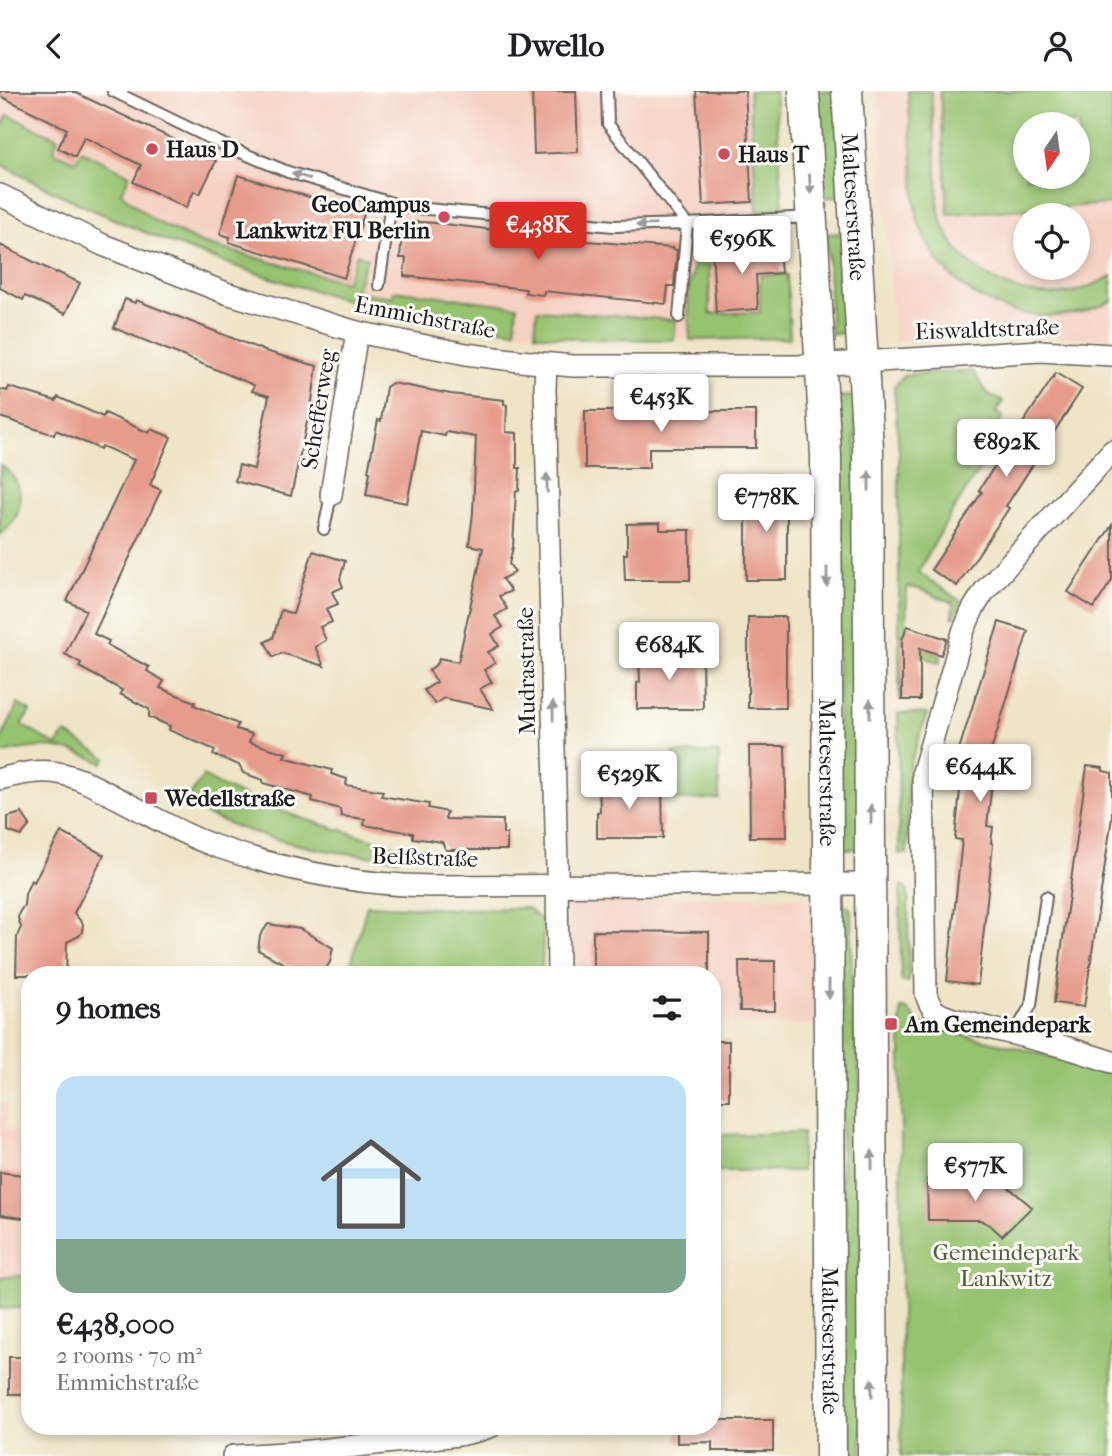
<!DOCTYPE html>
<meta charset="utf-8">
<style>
body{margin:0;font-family:"IM FELL French Canon",serif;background:#f2f2f2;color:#202124;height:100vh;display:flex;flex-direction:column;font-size:26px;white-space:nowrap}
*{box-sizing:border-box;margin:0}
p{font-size:23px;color:#757577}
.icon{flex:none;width:38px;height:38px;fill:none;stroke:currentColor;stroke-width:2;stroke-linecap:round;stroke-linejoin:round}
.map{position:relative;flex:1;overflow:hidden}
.drawer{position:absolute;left:21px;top:875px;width:700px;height:469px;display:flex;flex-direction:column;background:#fff;border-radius:28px;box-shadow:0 4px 10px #0003}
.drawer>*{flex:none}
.needle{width:46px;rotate:193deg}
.tools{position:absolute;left:1013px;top:21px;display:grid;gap:14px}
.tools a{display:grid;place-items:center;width:77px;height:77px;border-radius:50%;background:#fff;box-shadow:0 4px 10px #0003;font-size:35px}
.price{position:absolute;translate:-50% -60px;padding:0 16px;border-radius:7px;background:#fff;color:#222;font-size:23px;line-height:46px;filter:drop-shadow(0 2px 4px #0008)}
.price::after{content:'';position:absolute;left:50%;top:42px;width:21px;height:16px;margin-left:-10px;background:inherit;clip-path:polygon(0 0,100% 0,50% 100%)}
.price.selected{background:#d93025;color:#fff}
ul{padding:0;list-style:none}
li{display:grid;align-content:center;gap:14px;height:371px;padding:0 35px}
li span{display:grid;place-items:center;height:217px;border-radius:21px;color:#555}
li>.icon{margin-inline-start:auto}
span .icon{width:126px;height:126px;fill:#fffc;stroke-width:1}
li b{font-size:30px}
h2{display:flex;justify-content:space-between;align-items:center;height:84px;padding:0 35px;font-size:30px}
header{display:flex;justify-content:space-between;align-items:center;height:91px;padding:0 35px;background:#fff;font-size:32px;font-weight:800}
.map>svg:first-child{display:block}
.built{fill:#f5d2c2;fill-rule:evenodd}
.green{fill:#96c370;stroke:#597046;stroke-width:2;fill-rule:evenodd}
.building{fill:#e69b8b}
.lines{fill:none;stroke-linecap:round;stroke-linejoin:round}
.service-casing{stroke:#666258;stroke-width:14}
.minor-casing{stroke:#666258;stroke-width:24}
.secondary-casing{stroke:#666258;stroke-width:33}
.service{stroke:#fff;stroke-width:10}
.minor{stroke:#fff;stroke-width:21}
.secondary{stroke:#fff;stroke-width:30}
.oneway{fill:#999}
.poi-dot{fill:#d1495b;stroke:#fdfcf7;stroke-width:2.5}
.labels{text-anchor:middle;stroke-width:6;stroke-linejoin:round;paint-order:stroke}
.poi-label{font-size:23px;font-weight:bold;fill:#1c1c1c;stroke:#fdfcf7;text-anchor:start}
.street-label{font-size:23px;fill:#1c1c1c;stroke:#fdfcf7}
.park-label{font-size:23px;fill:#4d5f3e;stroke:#fdfcf7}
</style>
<header><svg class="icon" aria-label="back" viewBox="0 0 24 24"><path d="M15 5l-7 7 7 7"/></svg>Dwello<svg class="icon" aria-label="person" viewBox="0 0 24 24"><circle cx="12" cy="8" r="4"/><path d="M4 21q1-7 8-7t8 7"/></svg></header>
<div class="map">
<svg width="1112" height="1365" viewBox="0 0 1112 1365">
<rect width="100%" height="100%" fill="#fdfcf7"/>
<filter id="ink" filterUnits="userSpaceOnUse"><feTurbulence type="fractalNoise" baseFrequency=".0143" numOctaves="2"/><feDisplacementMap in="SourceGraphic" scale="14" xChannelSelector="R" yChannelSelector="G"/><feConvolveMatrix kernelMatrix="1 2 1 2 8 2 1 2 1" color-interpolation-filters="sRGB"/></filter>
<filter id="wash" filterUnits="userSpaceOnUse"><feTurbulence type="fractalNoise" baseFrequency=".00686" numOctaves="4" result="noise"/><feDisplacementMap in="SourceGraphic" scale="28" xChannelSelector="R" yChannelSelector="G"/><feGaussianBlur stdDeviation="1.57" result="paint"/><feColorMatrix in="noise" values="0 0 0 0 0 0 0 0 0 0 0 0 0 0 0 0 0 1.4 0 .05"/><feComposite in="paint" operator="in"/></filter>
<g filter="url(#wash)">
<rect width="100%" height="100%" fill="#eee4c6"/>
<!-- built -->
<g class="built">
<polygon points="0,0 775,0 790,247 579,248 535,243 428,227 333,206 240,177 168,151 100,124 0,73"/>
<path d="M878 0H1112V248L1047 245 894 252ZM1026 33H1078V86H1026ZM1026 124H1078V177H1026Z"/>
<polygon points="803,806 808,807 813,812 813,829 820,829 820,934 712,934 712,884 567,884 568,810 571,807"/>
<polygon points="0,1012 8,1013 5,1037 30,1044 30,1184 0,1186"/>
</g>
<!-- green -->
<g class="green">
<polygon points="749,0 775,0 783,118 757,121"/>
<polygon points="816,0 837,0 841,105 825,107"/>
<path d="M908 0H931C933 29 935 57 937 86 938 98 937 112 940 124 953 175 1011 208 1061 203 1079 201 1096 193 1112 185V210C1037 247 947 213 919 133 914 118 915 101 914 85 912 57 910 28 908 0Z"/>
<path d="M940 0H1112V113L948 123ZM1026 33H1078V86H1026Z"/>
<path d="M8 24 58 47 53 60 75 70 82 60 130 84 121 102 153 129 201 152 346 191 357 163 367 167 355 201 393 206 394 199 517 215 515 240C454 231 392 222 332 205 216 173 106 130 0 73V39Z"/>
<polygon points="843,142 851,242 831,243 827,143"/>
<polygon points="709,161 710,223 760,221 760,185 787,183 790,247 690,249 688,204 694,172"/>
<polygon points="537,219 676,229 674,249 579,248 535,243"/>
<path d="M973 280C983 295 984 304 1003 310L996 321 1003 326 993 344 999 348 955 416 918 481 962 511 954 527 952 526 953 512 919 498 907 496 906 538 902 551 941 564 939 572 918 563 902 562 901 608H899V360L894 296 904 284Z"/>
<polygon points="855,305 860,758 840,758 835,306"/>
<path d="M0 374C28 390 25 427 0 444Z"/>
<path d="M18 613 30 620 22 634 57 655 65 642 106 667 103 672C64 654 41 652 0 663V651Z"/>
<polygon points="898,622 927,623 909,676 907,763 899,763"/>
<polygon points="674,662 719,662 719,708 674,709"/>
<path d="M203 685C265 720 331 736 399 756L398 768C363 764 326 761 291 752 254 744 218 729 184 714Z"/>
<polygon points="901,795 905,795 908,799 909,888 908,891 903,891 901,887 900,799"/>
<polygon points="367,814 452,818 527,817 543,830 542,884 348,884"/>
<polygon points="845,814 849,816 851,820 852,921 860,993 862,1365 842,1365 841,815"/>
<polygon points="901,918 908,919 921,934 1015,956 1112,983 1112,1365 901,1365"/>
<polygon points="802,1042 801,1080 712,1080 712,1044"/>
<polygon points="30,1184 30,1216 0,1218 0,1186"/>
</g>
<g id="blocks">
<!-- building -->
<g class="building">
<polygon points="0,0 72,0 211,66 210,68 216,70 200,103 194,100 186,117 133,91 141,74 84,46 75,66 58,57 67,38 0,5"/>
<polygon points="532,0 576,0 578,61 534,63"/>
<polygon points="696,0 745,0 752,111 703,114"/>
<polygon points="238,84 364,123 344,187 229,151 230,146 220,143"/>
<polygon points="403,130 436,132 587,150 673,157 672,158 677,159 674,195 668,195 666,213 544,200 543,204 525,202 526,198 404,185 406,167 400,167"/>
<polygon points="0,154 56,182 57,181 80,192 65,223 25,205 23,209 0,197"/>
<polygon points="779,156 781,182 756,184 758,218 716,221 712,160"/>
<polygon points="125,208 135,212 136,209 265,260 317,275 311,317 310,317 291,405 235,390 239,374 254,378 269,305 252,300 254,294 114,237"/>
<polygon points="1056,282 1082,298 1006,415 1009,417 957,495 931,479 982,401 979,399"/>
<polygon points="392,292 451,303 504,309 504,313 507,314 506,341 517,342 517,377 520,377 519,400 516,400 513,456 509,473 515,481 502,488 511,500 499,505 507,518 495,525 503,536 492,543 499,555 488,561 495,572 484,579 492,591 480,598 493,618 444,607 435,613 424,599 437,591 429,579 438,572 439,567 458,571 483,457 469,454 473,422 476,346 446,341 445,345 421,340 407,412 366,404 370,381 368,380 378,329 381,330 386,296"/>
<polygon points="9,296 56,310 58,306 103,326 105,322 149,342 151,338 171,346 150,394 161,399 94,543 109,550 107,554 149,576 147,580 164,590 160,597 195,611 194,614 238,633 236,638 252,643 249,651 286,662 284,666 332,679 331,683 347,688 346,694 383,700 381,705 429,713 428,717 447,721 445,728 503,729 503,743 507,743 507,759 446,759 442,751 413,747 413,742 364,734 365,728 341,725 340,718 312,710 313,706 263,692 263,689 243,682 239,674 213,664 215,659 169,639 170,635 149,626 149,618 120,603 122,599 79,576 81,572 65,563 86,519 67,510 134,369 102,355 100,358 56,339 54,344 0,326 0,298 7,300"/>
<polygon points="585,320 756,320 756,357 649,357 649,377 585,377"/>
<rect x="746" y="397" width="41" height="92"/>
<polygon points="660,432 660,439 690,439 690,489 625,489 624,463 627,463 627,433"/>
<polygon points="1112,434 1112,489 1094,517 1068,501"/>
<polygon points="313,460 345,470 340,488 343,496 332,501 338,513 326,518 332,531 320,536 326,549 315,556 324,575 282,562 273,566 265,551 273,547 281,519 293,523"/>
<rect x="748" y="526" width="38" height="91"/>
<polygon points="999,531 1028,540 987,673 994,674 987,735 993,736 991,752 993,753 978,894 947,890 962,749 955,748 963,670 956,668"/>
<polygon points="907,535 947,548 941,564 920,557 920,609 902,609 902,549"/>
<polygon points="639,561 673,561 673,568 702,567 703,618 637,618 637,592 640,591"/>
<polygon points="749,655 785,655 787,746 750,746"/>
<polygon points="1087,675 1103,677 1103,680 1112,682 1112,726 1084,916 1054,912"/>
<polygon points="599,690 633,690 633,697 662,696 663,747 597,747 597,721 600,721"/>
<polygon points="22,722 30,734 21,745 8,740 8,726"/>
<polygon points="61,741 104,764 74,822 83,833 82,841 79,845 67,851 66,884 16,884 17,846 21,836 18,827 19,822 24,814 25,803 31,789 34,791"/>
<polygon points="268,833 300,838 333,857 330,871 323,882 313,880 312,884 290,884 292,877 258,859 260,845"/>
<polygon points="593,840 709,841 709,882 593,882"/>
<polygon points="739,870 775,870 775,920 740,920"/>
<rect x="712" y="950" width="17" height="59"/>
<polygon points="0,1081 30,1085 30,1128 0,1124"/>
<polygon points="927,1088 990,1089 1007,1095 1032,1116 1002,1145 990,1134 980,1129 928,1129"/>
<rect x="9" y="1266" width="21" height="37"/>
<polygon points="712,1329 773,1329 773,1360 712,1360 712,1351 677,1352 677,1335 712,1335"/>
</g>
</g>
</g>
<g filter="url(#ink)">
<use href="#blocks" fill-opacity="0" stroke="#666258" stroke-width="2"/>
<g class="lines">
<!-- service casing -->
<g class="service-casing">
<g id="service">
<polyline points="113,0 226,55 288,81 405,116 614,135 687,133 809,126"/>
<polyline points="607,0 608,33 687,133 679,226"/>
<polyline points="379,194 391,112"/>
<polyline points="324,438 331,404"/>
<polyline points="1017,944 1019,935 1031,914 1046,806"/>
</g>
</g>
<!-- minor casing -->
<g class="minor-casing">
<g id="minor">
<polyline points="0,104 103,154 226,202 357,241 466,263 520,270 573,275 798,275 1040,260 1112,264"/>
<polyline points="546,274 545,297 557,777 558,884"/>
<path d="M1112 360 985 499 973 518 963 541 923 681 926 903C931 920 937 923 953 928L1065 956 1112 971"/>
<polyline points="331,404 357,241"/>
<path d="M0 688C18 683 39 678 58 682 79 686 98 697 117 707 150 724 183 744 218 756 287 780 359 794 432 795L871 793"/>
<polyline points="233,1365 300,1361 459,1344 477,1340 492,1335"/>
</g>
</g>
<!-- secondary casing -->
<g class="secondary-casing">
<g id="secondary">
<path id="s1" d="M804 0 826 364 831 1365"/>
<path id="s2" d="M847 0 868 357 873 1365"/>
</g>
</g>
<!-- service -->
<use href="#service" class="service"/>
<!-- minor -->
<use href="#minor" class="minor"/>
<!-- secondary -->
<use href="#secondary" class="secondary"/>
</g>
<!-- one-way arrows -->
<defs><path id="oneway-solid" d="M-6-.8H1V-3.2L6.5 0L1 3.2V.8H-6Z" transform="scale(1.75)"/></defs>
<g class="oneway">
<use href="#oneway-solid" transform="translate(301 85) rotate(-163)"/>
<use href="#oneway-solid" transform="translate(810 93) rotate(87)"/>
<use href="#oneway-solid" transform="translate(646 134) rotate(178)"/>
<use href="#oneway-solid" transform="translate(869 390) rotate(-90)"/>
<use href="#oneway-solid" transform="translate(547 392) rotate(-91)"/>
<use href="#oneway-solid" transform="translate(827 486) rotate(90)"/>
<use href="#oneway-solid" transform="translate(870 618) rotate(-90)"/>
<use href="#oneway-solid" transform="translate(553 620) rotate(-91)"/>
<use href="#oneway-solid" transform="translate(871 723) rotate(-90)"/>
<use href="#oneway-solid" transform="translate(829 898) rotate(90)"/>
<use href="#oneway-solid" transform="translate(872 1069) rotate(-90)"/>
<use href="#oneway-solid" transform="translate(872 1297) rotate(-90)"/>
</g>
</g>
<!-- markers -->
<g class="poi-dot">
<circle cx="152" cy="58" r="7"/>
<circle cx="724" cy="63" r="7"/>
<circle cx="444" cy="126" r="7"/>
<rect x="144" y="700" width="14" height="14" rx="3.5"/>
<rect x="884" y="926" width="14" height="14" rx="3.5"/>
</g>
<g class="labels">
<!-- poi labels -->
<g class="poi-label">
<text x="166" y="66">Haus D</text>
<text x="738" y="71">Haus T</text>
<text x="430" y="121" text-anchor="end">GeoCampus<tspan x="430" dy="26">Lankwitz FU Berlin</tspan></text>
<text x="165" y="715">Wedellstraße</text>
<text x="905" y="941">Am Gemeindepark</text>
</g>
<!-- street labels -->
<g class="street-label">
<text dy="8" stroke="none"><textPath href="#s2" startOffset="116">Malteserstraße</textPath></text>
<text transform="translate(425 226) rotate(11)" y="8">Emmichstraße</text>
<text transform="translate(987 238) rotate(-2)" y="8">Eiswaldtstraße</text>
<text transform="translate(318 318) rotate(-81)" y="8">Schefferweg</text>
<text transform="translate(526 580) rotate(-91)" y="8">Mudrastraße</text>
<text dy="8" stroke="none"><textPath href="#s1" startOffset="682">Malteserstraße</textPath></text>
<text transform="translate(425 766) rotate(2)" y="8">Belßstraße</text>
<text dy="8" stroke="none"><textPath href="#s1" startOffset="1250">Malteserstraße</textPath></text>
</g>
<!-- park labels -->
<g class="park-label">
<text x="1006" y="1169">Gemeindepark<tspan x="1006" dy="26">Lankwitz</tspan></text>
</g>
</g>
</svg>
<div class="tools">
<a><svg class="needle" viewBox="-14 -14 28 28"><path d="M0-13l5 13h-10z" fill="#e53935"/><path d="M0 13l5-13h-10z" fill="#757577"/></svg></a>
<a><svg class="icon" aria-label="locate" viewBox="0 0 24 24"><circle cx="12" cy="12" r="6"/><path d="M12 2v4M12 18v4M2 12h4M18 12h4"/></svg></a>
</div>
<b class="price selected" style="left:538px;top:171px">€438K</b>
<b class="price" style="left:742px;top:185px">€596K</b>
<b class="price" style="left:661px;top:343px">€453K</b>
<b class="price" style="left:1006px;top:388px">€892K</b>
<b class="price" style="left:766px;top:443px">€778K</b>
<b class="price" style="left:669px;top:591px">€684K</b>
<b class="price" style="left:980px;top:713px">€644K</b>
<b class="price" style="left:629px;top:720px">€529K</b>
<b class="price" style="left:975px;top:1112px">€577K</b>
<section class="drawer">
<h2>9 homes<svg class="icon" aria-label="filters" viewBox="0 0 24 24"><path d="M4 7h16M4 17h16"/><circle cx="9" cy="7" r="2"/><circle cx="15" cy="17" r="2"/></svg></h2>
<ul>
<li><span style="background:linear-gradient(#bfe0f5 75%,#7fa58c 0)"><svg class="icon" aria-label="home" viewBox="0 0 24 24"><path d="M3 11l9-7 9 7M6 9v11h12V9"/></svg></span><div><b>€438,000</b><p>2 rooms · 70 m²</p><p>Emmichstraße</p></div></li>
</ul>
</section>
</div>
